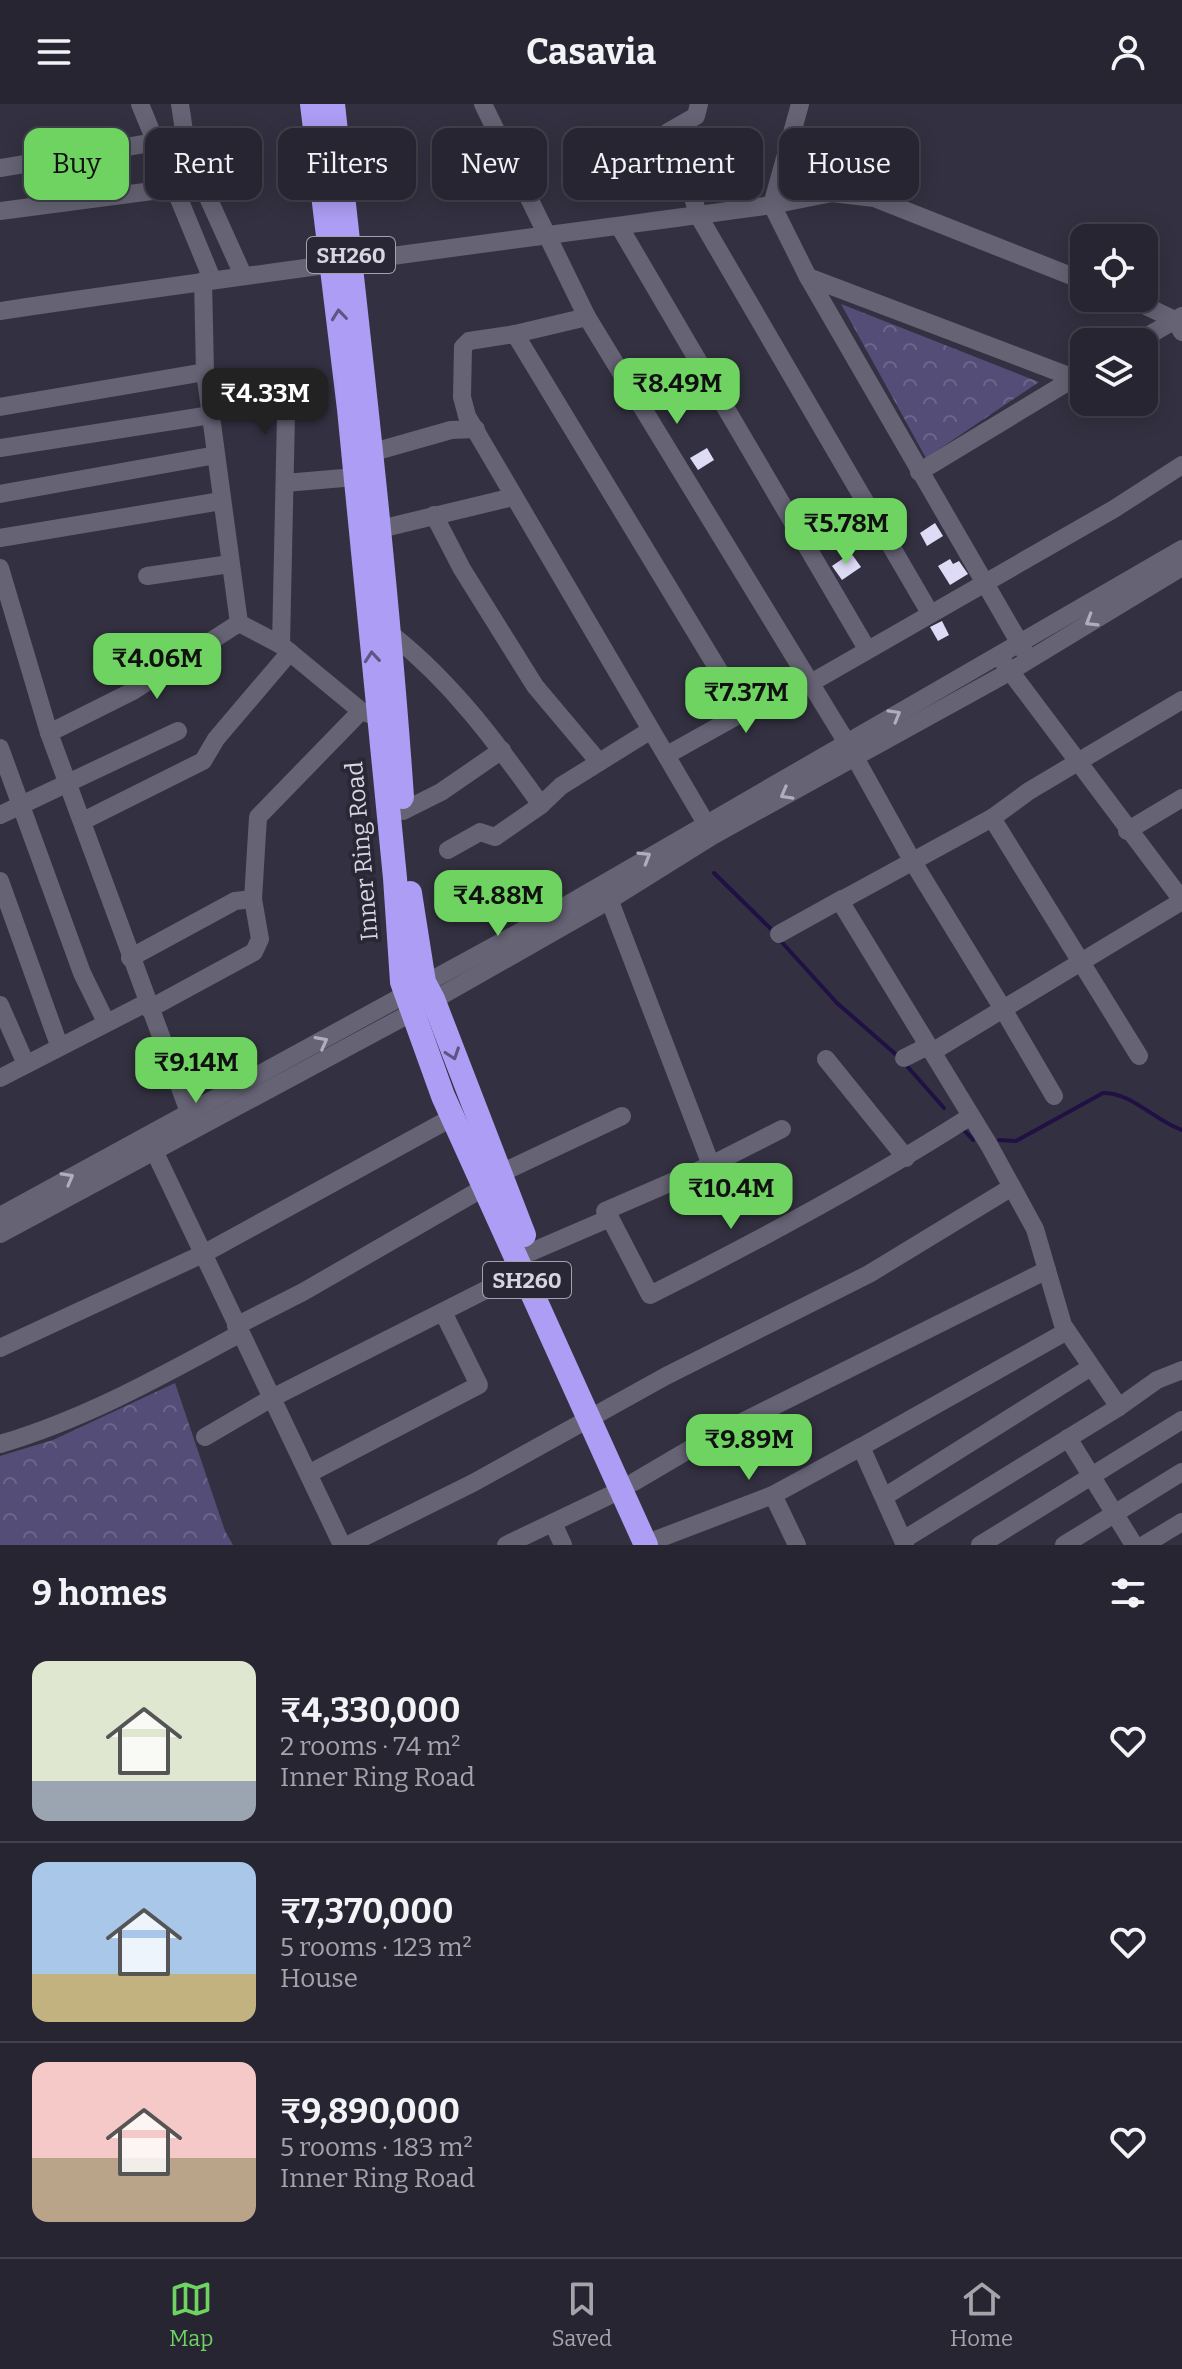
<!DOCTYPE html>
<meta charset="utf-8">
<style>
body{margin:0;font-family:Bitter,serif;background:#2e2d39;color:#f1f3f6;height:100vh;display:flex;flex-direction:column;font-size:30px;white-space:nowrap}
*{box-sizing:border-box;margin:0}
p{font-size:26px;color:#a4a5ab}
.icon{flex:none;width:44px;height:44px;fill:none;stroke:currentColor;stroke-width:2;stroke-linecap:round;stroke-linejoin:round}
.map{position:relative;height:1441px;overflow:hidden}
.sheet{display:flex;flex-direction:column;background:#262531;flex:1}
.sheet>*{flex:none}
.top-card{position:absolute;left:24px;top:24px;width:1134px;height:72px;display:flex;gap:16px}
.controls{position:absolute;left:1070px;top:120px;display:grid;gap:16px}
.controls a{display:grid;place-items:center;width:88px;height:88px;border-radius:16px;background:#262531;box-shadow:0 4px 20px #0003,0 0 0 2px #42424d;font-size:40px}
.price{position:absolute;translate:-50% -68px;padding:0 18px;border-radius:16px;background:#6ed360;color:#111;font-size:26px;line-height:52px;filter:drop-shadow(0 2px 4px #0008)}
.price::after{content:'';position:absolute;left:50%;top:48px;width:24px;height:18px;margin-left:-12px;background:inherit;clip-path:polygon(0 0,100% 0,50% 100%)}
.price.selected{background:#222;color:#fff}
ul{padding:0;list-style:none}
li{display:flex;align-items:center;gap:24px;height:200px;padding:0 32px}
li+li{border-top:2px solid #42424d}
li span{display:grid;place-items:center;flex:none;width:224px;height:160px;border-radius:16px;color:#555}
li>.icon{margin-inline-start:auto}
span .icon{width:96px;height:96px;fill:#fffc;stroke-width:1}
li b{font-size:34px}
h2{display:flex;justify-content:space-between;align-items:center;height:96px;padding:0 32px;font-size:34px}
.chip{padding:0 28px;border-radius:16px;background:#262531;box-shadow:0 4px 20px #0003,0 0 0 2px #42424d;font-size:28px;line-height:72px}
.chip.selected{background:#6ed360;color:#111}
header{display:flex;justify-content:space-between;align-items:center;height:104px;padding:0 32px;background:#262531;font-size:36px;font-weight:700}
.tabs{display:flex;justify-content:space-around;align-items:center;height:112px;border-top:2px solid #42424d;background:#262531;font-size:22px;color:#a4a5ab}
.tabs a{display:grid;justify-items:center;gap:4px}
.tabs .selected{color:#6ed360}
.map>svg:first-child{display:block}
.park{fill:url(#park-crowns)}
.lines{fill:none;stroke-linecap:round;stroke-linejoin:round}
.stream{stroke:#201044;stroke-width:4}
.building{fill:#dedbf6}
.minor{stroke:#656374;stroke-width:18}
.highway{stroke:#ad9df4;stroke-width:24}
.oneway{stroke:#5e5682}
.oneway2{stroke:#afaeba}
.labels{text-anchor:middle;stroke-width:8;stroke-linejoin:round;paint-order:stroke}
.shield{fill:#292736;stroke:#a3a2ad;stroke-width:2}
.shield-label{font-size:22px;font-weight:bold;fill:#d7d6e0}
.street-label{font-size:24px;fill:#d7d6e0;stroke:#292736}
</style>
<header><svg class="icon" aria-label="menu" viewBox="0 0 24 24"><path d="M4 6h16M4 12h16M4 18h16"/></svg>Casavia<svg class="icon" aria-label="person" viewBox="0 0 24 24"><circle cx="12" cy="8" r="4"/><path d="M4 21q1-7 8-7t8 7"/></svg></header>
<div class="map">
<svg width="1182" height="1441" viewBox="0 0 1182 1441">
<defs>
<pattern id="park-crowns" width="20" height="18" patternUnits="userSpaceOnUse" patternTransform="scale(2)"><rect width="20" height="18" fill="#544d77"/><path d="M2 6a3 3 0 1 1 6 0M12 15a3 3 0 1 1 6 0" fill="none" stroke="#6c668a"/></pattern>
</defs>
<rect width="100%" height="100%" fill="#333141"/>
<!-- park -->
<g class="park">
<polygon points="841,200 1039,278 926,354"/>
<polygon points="175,1279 225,1427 233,1441 0,1441 0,1352 53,1336"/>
</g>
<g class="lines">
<!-- stream -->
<g class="stream">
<polyline points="714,769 773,827"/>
<polyline points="778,834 837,899 900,954"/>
<polyline points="906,961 944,1004"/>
<polyline points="961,1023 973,1036"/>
<path d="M999 1036 1016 1037 1103 989C1131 988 1155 1017 1182 1026"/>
</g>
</g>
<!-- building -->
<g class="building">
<polygon points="690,268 699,283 682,293 673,279"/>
<polygon points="707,344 714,356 698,366 690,354"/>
<polygon points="935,419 943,432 927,442 920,429"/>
<polygon points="851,449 861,463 842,476 832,462"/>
<polygon points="950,455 953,460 959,457 968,470 950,481 938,462"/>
<polygon points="942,517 949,531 938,537 930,523"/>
</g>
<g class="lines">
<!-- minor -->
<g class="minor">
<polyline points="140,0 212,175"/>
<polyline points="180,0 187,47 243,171"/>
<polyline points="483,0 587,213 847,639 913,758 1003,905 932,948"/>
<polyline points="699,0 696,12 668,28 684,61 698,111 930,509"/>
<polyline points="800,0 772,101 808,173 1026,550"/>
<polyline points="0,64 156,38"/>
<polyline points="0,107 175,84"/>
<polyline points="619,122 867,545"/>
<polyline points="808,173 1074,274"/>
<polyline points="203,177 205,268 239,519 281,541 361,607 378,613"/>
<polyline points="1129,194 1175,216 1182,228"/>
<path d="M0 207C257 169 514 136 772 101L832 89 874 94 1084 177"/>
<polyline points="515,230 587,213"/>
<polyline points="1137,238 1182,212"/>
<polyline points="207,282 271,279 286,311 281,541"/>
<polyline points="0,303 205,268"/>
<polyline points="0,344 211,311"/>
<polyline points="370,349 451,326 476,325"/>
<polyline points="919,368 1081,270"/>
<polyline points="285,379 355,373"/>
<polyline points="0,390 216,351"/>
<polyline points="434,411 462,465 535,582 599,658"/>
<polyline points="376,426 513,393"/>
<polyline points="0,434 221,397"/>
<polyline points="0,464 49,629 193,1019"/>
<polyline points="147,472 230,460"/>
<path d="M391 530C452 578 496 638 541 701L561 682 651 626"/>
<polyline points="1004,559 1182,796"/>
<polyline points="1182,596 1029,687 992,714 840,797 989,1041 1035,1125 1063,1221 1119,1303 1157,1276 1182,1266"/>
<polyline points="49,629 133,587 239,519"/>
<polyline points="0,644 82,869 106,918"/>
<polyline points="667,651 744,608 809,580 1114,405 1182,361"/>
<polyline points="403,707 441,688 502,646"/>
<polyline points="0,711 178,627"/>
<polyline points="992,714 1139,952"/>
<polyline points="83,717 203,657 216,635 290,548"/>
<polyline points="1127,727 1182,694"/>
<polyline points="711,728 467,312 462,293 463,243 469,237 515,230 744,608"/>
<polyline points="448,746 480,728 495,733 541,701"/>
<polyline points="0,777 59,941"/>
<polyline points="606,787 711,1061 782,1025"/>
<polyline points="779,830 842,795"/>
<polyline points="130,854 235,797 253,795"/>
<polyline points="0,901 25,958"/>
<polyline points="149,905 254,848 260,835 253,795 258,713 361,607"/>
<polyline points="904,954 928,942"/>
<polyline points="826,955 906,1054"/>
<polyline points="0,974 146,899"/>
<polyline points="1054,992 1003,905 1182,797"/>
<polyline points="149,1036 342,1441"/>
<polyline points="499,1070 622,1012"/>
<polyline points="0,1112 527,824 1182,445"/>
<polyline points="610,1114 605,1107 711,1061"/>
<polyline points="0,1130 411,909 608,797 712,732 1009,568 1182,463"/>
<path d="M531 1148 610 1114 650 1191C760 1136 868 1078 971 1012"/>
<polyline points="236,1222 303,1188 485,1083"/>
<polyline points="0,1244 205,1149 453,1013"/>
<polyline points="205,1333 270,1295 523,1167"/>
<polyline points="1068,1334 1134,1441"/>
<path d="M0 1340C85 1315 162 1272 239 1230"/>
<polyline points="861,1343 1067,1227"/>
<polyline points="310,1369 479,1281 443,1208"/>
<polyline points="634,1378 702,1338 1047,1166"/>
<polyline points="773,1391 861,1343 905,1441"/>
<polyline points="884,1393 1091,1263"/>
<polyline points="553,1419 563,1441"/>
<polyline points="658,1435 773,1391 797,1441"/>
<polyline points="903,1436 1119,1303"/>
<polyline points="348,1441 473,1379 666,1272 869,1170 1012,1083"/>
<polyline points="506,1441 623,1385"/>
<polyline points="980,1441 1182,1316"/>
<polyline points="1064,1441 1182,1368"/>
<polyline points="1144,1441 1182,1418"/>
</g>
<!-- highway -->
<g class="highway">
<polyline points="312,0 349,305 395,774 402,878 443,992 646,1441"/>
<path d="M333 0C358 231 386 461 402 693"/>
<polyline points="410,789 424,878 433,895 524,1131"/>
</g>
</g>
<!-- one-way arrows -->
<defs><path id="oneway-chevron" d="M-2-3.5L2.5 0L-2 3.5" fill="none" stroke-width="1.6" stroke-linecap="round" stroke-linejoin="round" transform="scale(2)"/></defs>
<g class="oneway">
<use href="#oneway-chevron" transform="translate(339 211) rotate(-96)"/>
<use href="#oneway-chevron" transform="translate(372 553) rotate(-95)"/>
<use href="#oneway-chevron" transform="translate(453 950) rotate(71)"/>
</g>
<g class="oneway2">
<use href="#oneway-chevron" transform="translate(1091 517) rotate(149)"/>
<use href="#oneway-chevron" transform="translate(895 611) rotate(-30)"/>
<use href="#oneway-chevron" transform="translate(786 690) rotate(151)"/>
<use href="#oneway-chevron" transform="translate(645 753) rotate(-31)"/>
<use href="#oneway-chevron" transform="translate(322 938) rotate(-28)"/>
<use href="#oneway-chevron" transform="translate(68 1074) rotate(-29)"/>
</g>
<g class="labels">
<!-- shield labels -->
<g class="shield">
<rect x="307" y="133" width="88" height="36" rx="6"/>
<rect x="483" y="1158" width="88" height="36" rx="6"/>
</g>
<g class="shield-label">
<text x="351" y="159">SH260</text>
<text x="527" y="1184">SH260</text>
</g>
<!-- street labels -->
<g class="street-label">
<text transform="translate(362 747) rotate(-95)" y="8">Inner Ring Road</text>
</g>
</g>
</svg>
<div class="controls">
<a><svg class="icon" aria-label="locate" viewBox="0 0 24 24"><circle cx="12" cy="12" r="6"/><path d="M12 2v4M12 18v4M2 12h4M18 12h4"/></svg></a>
<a><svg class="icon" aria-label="layers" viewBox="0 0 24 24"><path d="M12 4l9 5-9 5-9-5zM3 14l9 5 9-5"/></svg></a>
</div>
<b class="price" style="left:677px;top:322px">₹8.49M</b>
<b class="price selected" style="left:265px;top:332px">₹4.33M</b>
<b class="price" style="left:846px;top:462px">₹5.78M</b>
<b class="price" style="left:157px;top:597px">₹4.06M</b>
<b class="price" style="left:746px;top:631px">₹7.37M</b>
<b class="price" style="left:498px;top:834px">₹4.88M</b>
<b class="price" style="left:196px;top:1001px">₹9.14M</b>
<b class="price" style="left:731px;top:1127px">₹10.4M</b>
<b class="price" style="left:749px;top:1378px">₹9.89M</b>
<div class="top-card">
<a class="chip selected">Buy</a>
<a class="chip">Rent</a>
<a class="chip">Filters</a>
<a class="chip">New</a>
<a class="chip">Apartment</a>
<a class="chip">House</a>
</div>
</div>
<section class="sheet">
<h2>9 homes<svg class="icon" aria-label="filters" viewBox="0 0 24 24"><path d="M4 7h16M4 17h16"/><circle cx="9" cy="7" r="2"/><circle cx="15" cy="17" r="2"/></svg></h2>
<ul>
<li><span style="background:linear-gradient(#dfe7d0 75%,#9aa5b1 0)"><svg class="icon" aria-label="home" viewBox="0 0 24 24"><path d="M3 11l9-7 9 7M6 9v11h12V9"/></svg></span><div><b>₹4,330,000</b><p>2 rooms · 74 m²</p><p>Inner Ring Road</p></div><svg class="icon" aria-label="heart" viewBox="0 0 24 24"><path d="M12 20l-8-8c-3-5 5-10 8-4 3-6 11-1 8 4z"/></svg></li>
<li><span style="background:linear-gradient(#a9c7e8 70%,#c2b280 0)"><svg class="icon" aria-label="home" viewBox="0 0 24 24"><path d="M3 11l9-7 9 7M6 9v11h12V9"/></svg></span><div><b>₹7,370,000</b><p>5 rooms · 123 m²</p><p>House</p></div><svg class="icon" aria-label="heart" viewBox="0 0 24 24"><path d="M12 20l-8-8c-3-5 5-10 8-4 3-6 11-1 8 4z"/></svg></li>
<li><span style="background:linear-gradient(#f6c9c9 60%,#b9a48a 0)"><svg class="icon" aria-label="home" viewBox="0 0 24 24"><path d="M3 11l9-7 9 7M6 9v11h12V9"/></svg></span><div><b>₹9,890,000</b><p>5 rooms · 183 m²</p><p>Inner Ring Road</p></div><svg class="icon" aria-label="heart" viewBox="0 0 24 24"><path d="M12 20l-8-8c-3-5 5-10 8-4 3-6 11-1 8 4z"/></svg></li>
</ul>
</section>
<nav class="tabs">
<a class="selected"><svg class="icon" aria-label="map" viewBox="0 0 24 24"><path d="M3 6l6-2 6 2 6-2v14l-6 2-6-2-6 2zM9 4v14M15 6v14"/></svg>Map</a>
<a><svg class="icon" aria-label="saved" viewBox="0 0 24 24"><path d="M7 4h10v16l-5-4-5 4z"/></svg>Saved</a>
<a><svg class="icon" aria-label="home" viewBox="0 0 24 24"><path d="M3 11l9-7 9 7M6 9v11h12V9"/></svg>Home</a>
</nav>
